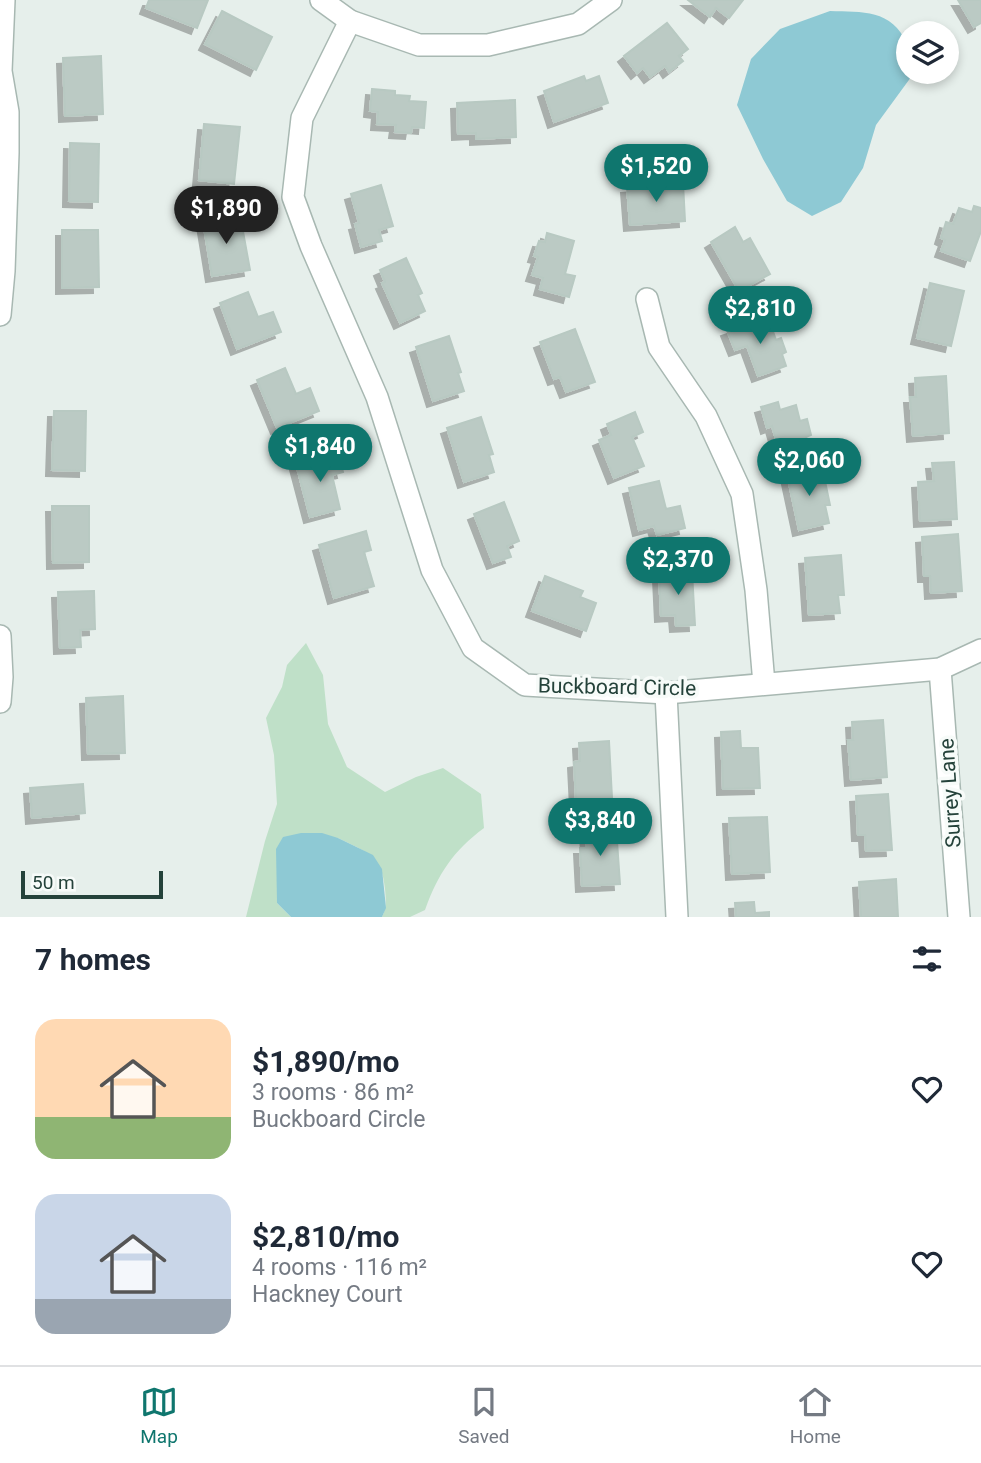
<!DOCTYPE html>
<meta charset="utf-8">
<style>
body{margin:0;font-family:Roboto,sans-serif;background:#f6f6f7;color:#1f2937;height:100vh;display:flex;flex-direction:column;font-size:26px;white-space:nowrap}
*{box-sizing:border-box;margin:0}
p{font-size:23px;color:#747a83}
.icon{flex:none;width:38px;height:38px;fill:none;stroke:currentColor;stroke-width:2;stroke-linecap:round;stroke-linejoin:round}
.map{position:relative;height:917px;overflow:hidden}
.details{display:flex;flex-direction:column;background:#fff;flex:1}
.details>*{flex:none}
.fabs{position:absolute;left:896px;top:21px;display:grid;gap:14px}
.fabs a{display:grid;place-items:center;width:63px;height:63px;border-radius:50%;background:#fff;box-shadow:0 4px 10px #0003;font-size:35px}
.scale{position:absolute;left:21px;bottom:18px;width:142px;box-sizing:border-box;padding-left:7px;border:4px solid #24423a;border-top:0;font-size:19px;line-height:24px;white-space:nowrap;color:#24423a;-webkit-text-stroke:5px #f7fbf9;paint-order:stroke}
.price{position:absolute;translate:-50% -60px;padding:0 16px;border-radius:24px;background:#0f766e;color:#fff;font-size:23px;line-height:46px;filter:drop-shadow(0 2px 4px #0008)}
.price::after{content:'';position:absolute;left:50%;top:42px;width:21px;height:16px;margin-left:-10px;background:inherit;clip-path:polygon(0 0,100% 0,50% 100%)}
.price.selected{background:#222;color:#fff}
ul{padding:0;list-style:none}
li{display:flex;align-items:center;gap:21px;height:175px;padding:0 35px}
li span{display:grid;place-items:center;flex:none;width:196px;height:140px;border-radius:21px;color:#555}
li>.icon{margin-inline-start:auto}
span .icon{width:84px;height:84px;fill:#fffc;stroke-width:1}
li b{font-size:30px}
h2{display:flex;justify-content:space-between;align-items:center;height:84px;padding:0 35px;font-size:30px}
.dock{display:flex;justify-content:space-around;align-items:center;height:98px;border-top:2px solid #e0e1e3;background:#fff;font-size:19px;color:#747a83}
.dock a{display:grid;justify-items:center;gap:4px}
.dock .selected{color:#0f766e}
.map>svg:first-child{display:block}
.green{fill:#bfe0c8}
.water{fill:#8ec9d4}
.building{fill:#bbcac4;stroke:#b8c9c2;stroke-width:2;filter:url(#shadow)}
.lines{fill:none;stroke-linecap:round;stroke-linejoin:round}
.minor-casing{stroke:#a8b8b2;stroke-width:24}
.minor{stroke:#fff;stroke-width:21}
.labels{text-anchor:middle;stroke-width:7;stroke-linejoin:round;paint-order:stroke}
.street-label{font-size:21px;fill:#24423a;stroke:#f7fbf9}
</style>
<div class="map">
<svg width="981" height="917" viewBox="0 0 981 917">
<defs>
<filter id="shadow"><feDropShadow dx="-6" dy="6" stdDeviation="0" flood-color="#0004"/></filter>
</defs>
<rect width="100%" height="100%" fill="#e6efeb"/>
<!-- green -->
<path class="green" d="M306 643 323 675 328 724 347 767 385 792 416 777 443 768 481 794 484 828C453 851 438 874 425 910L410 917H382C387 907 386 900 385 889 382 855 366 852 338 838L277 903 291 917H246L265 841 277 804 274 755 266 718 282 687 287 665Z"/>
<!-- water -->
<g class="water">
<path d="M830 11C862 12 892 9 907 44 910 51 908 64 908 72L914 73 876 125 863 168 841 202 812 216 787 201 763 159 737 105 751 59 780 29Z"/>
<polygon points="301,833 322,833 338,838 373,855 382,869 386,908 382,917 291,917 277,903 276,849 283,837"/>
</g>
<!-- building -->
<g class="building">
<polygon points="149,0 208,0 197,28 146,8"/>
<polygon points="688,0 743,0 729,18 716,8 710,17"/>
<polygon points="958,0 981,0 981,23 974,27"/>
<polygon points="222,11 272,37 256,70 205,44"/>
<polygon points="667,23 688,49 679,56 683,61 669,72 665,66 650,77 643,68 637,73 624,56"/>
<polygon points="101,56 103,114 65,116 63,58"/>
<polygon points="584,76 586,81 599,76 608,103 554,122 544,91"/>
<polygon points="372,89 395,91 395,95 410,96 409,101 426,102 424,128 412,127 411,133 395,132 396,125 377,124 378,112 370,111"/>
<polygon points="515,100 516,137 476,139 476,133 458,134 457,103"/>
<polygon points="204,124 240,127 234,184 199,180"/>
<polygon points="70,143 99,144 98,202 69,201"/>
<polygon points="683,183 685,221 630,225 627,187"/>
<polygon points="381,185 393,226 379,230 382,241 361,247 355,224 359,223 351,194"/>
<polygon points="974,206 981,208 981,231 970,261 941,251 945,240 941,238 946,222 953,224 959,208 972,212"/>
<polygon points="240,215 250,270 212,276 203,221"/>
<polygon points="735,227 743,242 750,238 770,274 739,291 711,242"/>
<polygon points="62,230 98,230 99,287 62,288"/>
<polygon points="547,233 574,241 565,274 575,276 569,297 540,289 543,278 532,275 538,257 534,256 539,241 545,242"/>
<polygon points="406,258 422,293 418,295 425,311 400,323 382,283 385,282 380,270"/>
<polygon points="930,283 964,291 951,346 917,338"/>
<polygon points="248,292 258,317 273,312 281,332 237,349 220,303"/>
<polygon points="756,320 758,327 770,323 776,340 781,338 786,352 782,354 786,366 758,376 747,346 735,350 727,330"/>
<polygon points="575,329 595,382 566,392 560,377 554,379 540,342"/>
<polygon points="449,336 461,372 458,373 464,391 433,401 416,347"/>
<polygon points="285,368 296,394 310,388 319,411 277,428 257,380"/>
<polygon points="946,376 949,433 913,436 910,397 916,397 915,378"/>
<polygon points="778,402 780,410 796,405 800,421 807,419 811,435 806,437 809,449 781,457 772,426 767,428 761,407"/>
<polygon points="54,411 86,411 85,471 52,470"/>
<polygon points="635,412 643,432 632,437 644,466 614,478 599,440 611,435 607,424"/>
<polygon points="481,417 493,454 489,455 494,472 464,482 447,428"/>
<polygon points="338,453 343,472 332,475 340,509 310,517 296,464"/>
<polygon points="954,462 957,519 920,521 918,482 934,481 932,463"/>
<polygon points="822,467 830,505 825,505 829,523 799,530 787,474"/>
<polygon points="659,481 666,509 680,506 685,528 657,535 654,526 639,530 629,488"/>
<polygon points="504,502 519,541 507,546 511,557 493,563 474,514"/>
<polygon points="52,506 89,506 89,562 53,563"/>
<polygon points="366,531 371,550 364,552 374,586 334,598 319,545"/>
<polygon points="958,534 962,591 931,593 930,576 924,576 922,537"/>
<polygon points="841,555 844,595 838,595 840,613 809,615 805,558"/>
<polygon points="692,572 695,625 676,626 675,615 661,616 659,574"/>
<polygon points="545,576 583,591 580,597 596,603 586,631 532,611"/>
<polygon points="94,591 95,629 80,630 81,647 60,648 58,592"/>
<polygon points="123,696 125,753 88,754 86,698"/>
<polygon points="883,720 887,777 851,780 848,740 853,740 852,722"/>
<polygon points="740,731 741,748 758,748 760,788 723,789 721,732"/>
<polygon points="609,741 612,798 576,801 574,762 580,761 579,743"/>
<polygon points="83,784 85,813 32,818 30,788"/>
<polygon points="888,794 892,850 866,851 865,835 858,835 856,796"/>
<polygon points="767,817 770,872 732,874 729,818"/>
<polygon points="616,827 620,884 582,886 580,848 587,848 586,829"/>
<polygon points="896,879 898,917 861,917 859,882"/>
<polygon points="754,902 755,913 769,912 769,917 736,917 735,903"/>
</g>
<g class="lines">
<!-- minor casing -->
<g class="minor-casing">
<g id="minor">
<polyline points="321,0 350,21 419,45 488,45 578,24 611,0"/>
<polyline points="350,21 302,118 293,197 311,246 377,397 432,570 473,648 525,685 666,693 940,669 981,650"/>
<polyline points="647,299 659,347 706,416 742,494 756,590 764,684"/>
<polyline points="0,315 4,271 8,153 8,112 1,71 4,0"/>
<polyline points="0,636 2,677 0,702"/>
<polyline points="940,669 959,917"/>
<polyline points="666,693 677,917"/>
</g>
</g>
<!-- minor -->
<use href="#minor" class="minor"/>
</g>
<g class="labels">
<!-- street labels -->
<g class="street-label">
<text transform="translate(617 687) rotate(1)" y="7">Buckboard Circle</text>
<text transform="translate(950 793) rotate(-94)" y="7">Surrey Lane</text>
</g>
</g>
</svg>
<div class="fabs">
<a><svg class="icon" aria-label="layers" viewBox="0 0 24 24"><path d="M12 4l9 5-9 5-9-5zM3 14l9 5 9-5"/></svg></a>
</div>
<div class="scale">50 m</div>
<b class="price" style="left:656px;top:204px">$1,520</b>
<b class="price selected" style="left:226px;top:246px">$1,890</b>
<b class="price" style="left:760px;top:346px">$2,810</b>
<b class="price" style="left:320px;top:484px">$1,840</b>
<b class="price" style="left:809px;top:498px">$2,060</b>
<b class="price" style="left:678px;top:597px">$2,370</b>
<b class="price" style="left:600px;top:858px">$3,840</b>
</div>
<section class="details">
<h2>7 homes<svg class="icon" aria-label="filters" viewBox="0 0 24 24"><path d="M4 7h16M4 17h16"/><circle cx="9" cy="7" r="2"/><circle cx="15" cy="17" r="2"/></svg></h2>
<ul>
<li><span style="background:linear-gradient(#ffd9b3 70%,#8fb573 0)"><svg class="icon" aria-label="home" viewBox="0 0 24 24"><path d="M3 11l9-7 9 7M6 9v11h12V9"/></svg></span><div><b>$1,890/mo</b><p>3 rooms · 86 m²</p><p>Buckboard Circle</p></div><svg class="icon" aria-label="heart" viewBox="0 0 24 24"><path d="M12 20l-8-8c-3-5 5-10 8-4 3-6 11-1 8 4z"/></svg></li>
<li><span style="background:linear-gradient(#c9d6e8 75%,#9aa5b1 0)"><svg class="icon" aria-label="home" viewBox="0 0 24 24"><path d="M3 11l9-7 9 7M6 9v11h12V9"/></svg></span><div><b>$2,810/mo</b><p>4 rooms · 116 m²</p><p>Hackney Court</p></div><svg class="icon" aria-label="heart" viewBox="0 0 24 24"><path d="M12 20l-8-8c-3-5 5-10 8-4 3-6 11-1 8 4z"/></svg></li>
</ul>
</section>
<nav class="dock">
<a class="selected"><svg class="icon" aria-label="map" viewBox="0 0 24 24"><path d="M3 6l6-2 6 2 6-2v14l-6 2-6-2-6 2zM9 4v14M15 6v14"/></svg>Map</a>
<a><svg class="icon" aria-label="saved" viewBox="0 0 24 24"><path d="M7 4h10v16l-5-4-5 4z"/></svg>Saved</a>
<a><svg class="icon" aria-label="home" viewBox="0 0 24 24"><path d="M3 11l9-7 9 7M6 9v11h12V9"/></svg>Home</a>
</nav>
